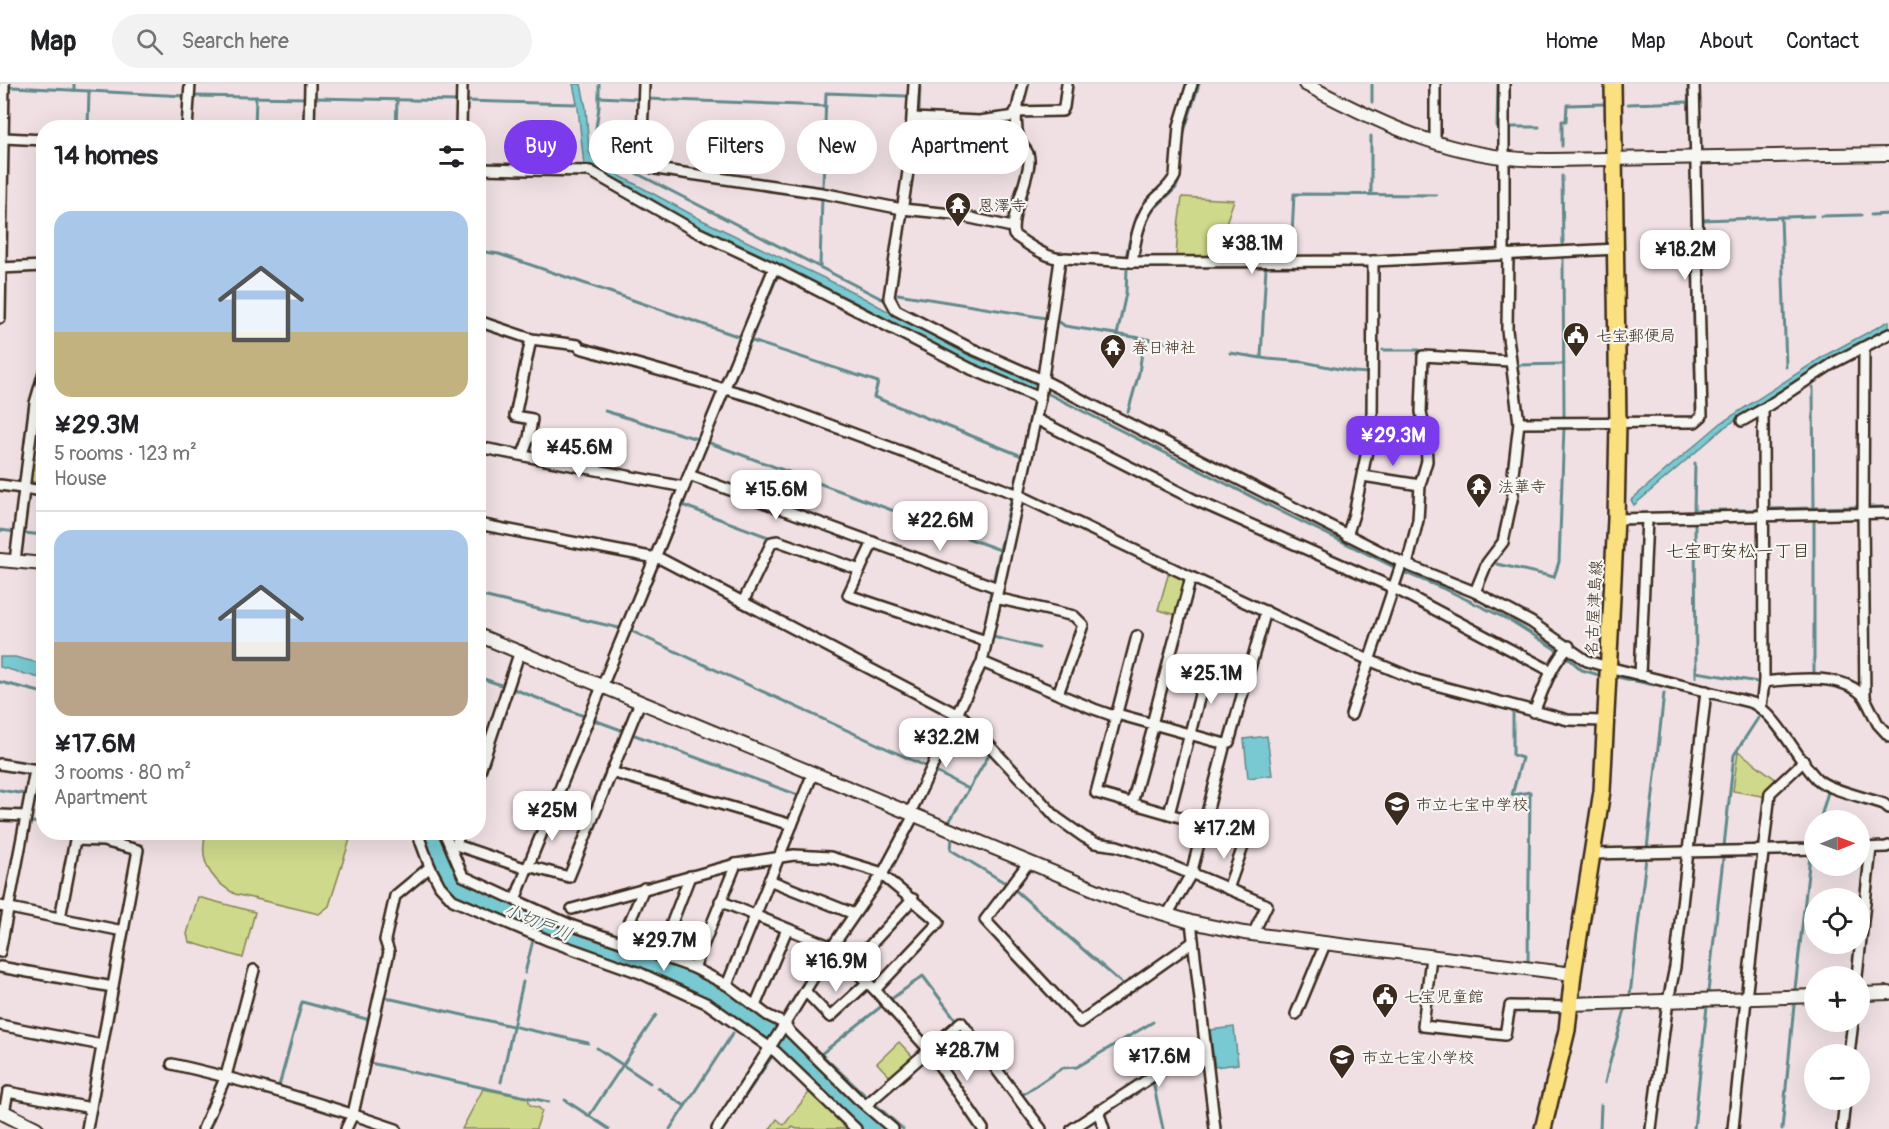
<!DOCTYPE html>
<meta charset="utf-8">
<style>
body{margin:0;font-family:Pangolin,"Klee One",sans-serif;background:#f2f2f2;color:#202124;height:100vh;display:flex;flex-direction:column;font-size:22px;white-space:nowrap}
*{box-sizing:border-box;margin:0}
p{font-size:20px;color:#757577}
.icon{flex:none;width:33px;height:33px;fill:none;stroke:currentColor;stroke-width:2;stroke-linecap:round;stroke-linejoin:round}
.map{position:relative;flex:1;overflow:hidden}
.panel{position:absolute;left:36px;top:36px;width:450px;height:720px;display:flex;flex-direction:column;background:#fff;border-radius:24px;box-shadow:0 6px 24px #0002}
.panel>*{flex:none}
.hud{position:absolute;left:504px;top:36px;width:570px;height:54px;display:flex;gap:12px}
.needle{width:39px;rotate:89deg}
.controls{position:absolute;left:1804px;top:726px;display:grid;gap:12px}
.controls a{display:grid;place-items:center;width:66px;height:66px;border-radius:50%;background:#fff;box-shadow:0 6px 24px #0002;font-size:30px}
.price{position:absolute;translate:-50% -51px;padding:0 14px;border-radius:12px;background:#fff;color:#222;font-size:20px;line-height:39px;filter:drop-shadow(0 2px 3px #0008)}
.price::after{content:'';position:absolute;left:50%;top:36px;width:18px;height:14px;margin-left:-9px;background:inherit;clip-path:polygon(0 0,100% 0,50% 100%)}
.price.selected{background:#7c3aed;color:#fff}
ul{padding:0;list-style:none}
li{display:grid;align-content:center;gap:12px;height:318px;padding:0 18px}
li+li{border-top:2px solid #e0e0e0}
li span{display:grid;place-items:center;height:186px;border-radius:18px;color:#555}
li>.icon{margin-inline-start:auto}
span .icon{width:108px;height:108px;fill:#fffc;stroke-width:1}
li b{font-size:26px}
h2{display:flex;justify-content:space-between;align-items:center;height:72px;padding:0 18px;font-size:26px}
.tag{padding:0 21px;border-radius:27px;background:#fff;box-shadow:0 6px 24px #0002;font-size:21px;line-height:54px}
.tag.selected{background:#7c3aed;color:#fff}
header{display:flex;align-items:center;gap:36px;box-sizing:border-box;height:84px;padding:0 30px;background:#fff;border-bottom:2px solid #e0e0e0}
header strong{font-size:28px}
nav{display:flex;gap:33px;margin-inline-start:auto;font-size:21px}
.search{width:420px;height:54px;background:#f2f2f2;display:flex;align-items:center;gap:15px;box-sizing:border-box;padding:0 21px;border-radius:33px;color:#757577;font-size:22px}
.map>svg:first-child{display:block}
.green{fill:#ced98c;stroke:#848255;stroke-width:1.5}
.water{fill:#79c9d2;stroke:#60898a;stroke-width:1.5}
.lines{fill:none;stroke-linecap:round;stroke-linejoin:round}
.stream{stroke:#60898a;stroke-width:3}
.river{stroke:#79c9d2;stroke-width:18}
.minor-casing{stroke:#3b2a1e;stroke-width:14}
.tertiary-casing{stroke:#3b2a1e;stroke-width:16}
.secondary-casing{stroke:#3b2a1e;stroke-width:18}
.primary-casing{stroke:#3b2a1e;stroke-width:20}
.minor{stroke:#f6f6f2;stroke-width:9}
.tertiary{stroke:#f6f6f2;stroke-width:12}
.secondary{stroke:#f6f6f2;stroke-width:14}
.primary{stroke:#fbe080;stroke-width:15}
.labels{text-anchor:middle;stroke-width:4.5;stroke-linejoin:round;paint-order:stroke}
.poi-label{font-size:16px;fill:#3b2a1e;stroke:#f6f6f2;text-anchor:start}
.street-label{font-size:16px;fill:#3b2a1e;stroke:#f6f6f2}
.neighbourhood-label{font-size:18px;fill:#3b2a1e;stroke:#f6f6f2}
.water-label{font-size:18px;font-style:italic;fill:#4e5a54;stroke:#f6f6f2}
</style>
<header>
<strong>Map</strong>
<div class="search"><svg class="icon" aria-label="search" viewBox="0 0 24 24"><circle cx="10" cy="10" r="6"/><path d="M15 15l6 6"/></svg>Search here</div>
<nav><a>Home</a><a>Map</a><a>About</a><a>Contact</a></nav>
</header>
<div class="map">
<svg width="1889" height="1045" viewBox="0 0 1889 1045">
<rect width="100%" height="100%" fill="#f0e0e4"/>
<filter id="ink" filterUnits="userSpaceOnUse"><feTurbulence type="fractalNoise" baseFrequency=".0167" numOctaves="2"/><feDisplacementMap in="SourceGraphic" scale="12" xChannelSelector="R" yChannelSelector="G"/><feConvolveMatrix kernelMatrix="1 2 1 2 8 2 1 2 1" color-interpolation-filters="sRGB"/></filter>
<g filter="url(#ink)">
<!-- green -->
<g class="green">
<polygon points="1182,113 1234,116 1214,174 1176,174 1178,143"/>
<polygon points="31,374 39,376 39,385 43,390 42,401 37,400 30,396"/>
<polygon points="1169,488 1188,497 1180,532 1158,526"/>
<polygon points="1738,667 1778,697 1767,713 1733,707"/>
<path d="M206 749V748L352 749 329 822 319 830 235 810C210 796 198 777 206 749Z"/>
<polygon points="198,813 255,828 243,874 189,858 187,850"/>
<polygon points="899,958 914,974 891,994 877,979"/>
<polygon points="483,1005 528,1014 530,1021 539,1024 542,1027 536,1045 462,1045"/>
<polygon points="811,1006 853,1045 797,1045 792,1043 791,1045 770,1045 777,1035 784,1041"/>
</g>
<!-- water -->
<g class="water">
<polygon points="573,0 581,0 586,24 589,68 596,79 702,136 849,206 968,271 1039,301 1038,308 963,276 849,215 696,141 584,81 578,24"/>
<polygon points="1889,237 1889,245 1834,274 1726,342 1634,421 1631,416 1721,339 1824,272"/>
<polygon points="0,573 15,573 43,580 43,595 0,583"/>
<polygon points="1267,652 1272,691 1248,694 1244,655"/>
<polygon points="1234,943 1238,980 1215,983 1210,946"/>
</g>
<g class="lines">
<!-- stream -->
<g class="stream">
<polyline points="74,0 74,6"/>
<polyline points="599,0 599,23 594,58 595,68 882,215"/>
<polyline points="1498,0 1497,42 1500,42"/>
<polyline points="1688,0 1690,60"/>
<polyline points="12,3 185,12"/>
<polyline points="194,12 306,14"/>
<polyline points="599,13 639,15"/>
<polyline points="314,14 457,17"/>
<polyline points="647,15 826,22"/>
<polyline points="466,17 576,20"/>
<polyline points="1372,18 1372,0"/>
<polyline points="1628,20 1688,18"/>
<polyline points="919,28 920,0"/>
<polyline points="1509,43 1539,43"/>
<polyline points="88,44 89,7"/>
<polyline points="255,44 256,13"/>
<polyline points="396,44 397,16"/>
<polyline points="1562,62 1562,37 1566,37 1567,21 1604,20"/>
<polyline points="1691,88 1696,328"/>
<polyline points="1562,92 1563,162"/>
<polyline points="823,104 826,9 906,12"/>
<polyline points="1371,110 1371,52"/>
<polyline points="1871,131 1889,130"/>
<polyline points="1821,132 1861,131"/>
<polyline points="1781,133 1786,283"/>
<polyline points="1702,136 1813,132"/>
<polyline points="1140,151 1142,151 1150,129 1176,104 1180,93 1183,51 1199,0"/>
<polyline points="478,167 499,170 740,253"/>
<polyline points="1291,172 1294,110 1436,111"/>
<polyline points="1126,173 1131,150 1133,150"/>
<polyline points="1563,173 1564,333"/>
<polyline points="820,182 822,113"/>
<polyline points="898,210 1046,234"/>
<polyline points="1058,237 1065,242 1178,260"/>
<polyline points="1117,251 1126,209 1127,185"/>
<polyline points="749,256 878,298 874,313 1022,372"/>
<polyline points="1383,266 1419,266 1419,272"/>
<polyline points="1230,269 1268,275 1304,278 1354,288 1368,289"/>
<polyline points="1261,273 1266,183"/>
<polyline points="1431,277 1506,281"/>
<polyline points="1515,281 1564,280"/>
<polyline points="733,299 777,193"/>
<polyline points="1813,303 1814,424"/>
<polyline points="1043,307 1286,430 1406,489 1447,506 1513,538 1566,572 1582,586 1599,591"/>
<polyline points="605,327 697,355"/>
<polyline points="1128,328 1139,289 1144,254"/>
<polyline points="707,358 1000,466 994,494"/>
<polyline points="696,386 727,311"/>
<polyline points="1015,403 1033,319"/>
<polyline points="682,421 771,454"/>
<polyline points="1870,423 1889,423"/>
<polyline points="1769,425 1857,423"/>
<polyline points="1735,426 1757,426"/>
<polyline points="1694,427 1725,426"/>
<polyline points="1694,428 1695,379"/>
<polyline points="1814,437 1814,589"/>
<polyline points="1695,438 1696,593"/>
<polyline points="0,446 16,448"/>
<polyline points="24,449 44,451"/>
<polyline points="1000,466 1012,412"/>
<polyline points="663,469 692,397"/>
<polyline points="1497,480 1554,493 1559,478 1564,343"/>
<polyline points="478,511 619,544"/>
<polyline points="989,517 991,507"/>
<polyline points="1000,522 993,553 1039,564"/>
<polyline points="629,546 927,683"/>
<polyline points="1696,588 1758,598"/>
<polyline points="478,593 504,602"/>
<polyline points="1617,593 1654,601"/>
<polyline points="610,596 658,481"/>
<polyline points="0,598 44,609"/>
<polyline points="1661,602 1736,619"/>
<polyline points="1833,602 1848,606"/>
<polyline points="511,604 584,632"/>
<path d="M1745 621C1766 629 1784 660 1797 677"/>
<polyline points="1513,629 1513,671 1522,674 1512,711 1530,708 1528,877"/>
<polyline points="594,636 624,647"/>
<polyline points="632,650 798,711"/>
<polyline points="936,688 969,705 949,738"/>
<polyline points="1817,700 1821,705 1838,710"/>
<polyline points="969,705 990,669"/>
<polyline points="0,706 25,710 29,692"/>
<polyline points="1820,736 1828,708"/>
<polyline points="31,738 44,739"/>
<polyline points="72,748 99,751 142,762"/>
<polyline points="952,753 951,766 1007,800"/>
<polyline points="1814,760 1815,755"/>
<polyline points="1724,762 1734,671 1760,631"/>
<polyline points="1647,765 1664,609"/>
<polyline points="535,778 603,613"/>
<polyline points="1014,805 1125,902"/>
<polyline points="524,808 531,789"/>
<polyline points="525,889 533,856"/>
<polyline points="1795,905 1810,772"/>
<polyline points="1708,908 1723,775"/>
<polyline points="1630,911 1646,774"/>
<polyline points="387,914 588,959"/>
<polyline points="890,916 923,892 956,936"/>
<polyline points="597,964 650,999"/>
<polyline points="370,979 549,1018"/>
<polyline points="811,983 814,979"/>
<polyline points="501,998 523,898"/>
<polyline points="1153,998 1163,1045"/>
<path d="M1605 999C1610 974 1619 950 1625 925"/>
<polyline points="658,1004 685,1022"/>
<polyline points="291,1006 279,1002 302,918 370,936"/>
<polyline points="1022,1011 1062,984 1077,983 1153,938"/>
<polyline points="867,1013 821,970 883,921"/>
<polyline points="565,1016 609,1045"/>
<polyline points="874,1019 903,1045"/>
<polyline points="589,1032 656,931"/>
<polyline points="670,1045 733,949"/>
<polyline points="723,1045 773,971"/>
<polyline points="1600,1045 1601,1021"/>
<polyline points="1694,1045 1707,922"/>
<polyline points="1782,1045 1794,921"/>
</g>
<!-- river -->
<polyline class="river" points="430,748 447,789 459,806 568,851 685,895 714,909 773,949 875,1045"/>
<!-- minor casing -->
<g class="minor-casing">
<g id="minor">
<polyline points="644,0 641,80 656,85 822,109 902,125 952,130 1012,143"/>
<path d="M914 0 909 81 889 213 896 226 970 264 1043 296 1407 481 1475 508 1531 538 1587 577 1608 583 1753 619C1779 633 1796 674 1817 695 1829 706 1867 714 1884 720L1889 724"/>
<path d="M1023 0C1018 19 1013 35 1019 55 1022 66 1030 64 1029 79 1027 100 1009 135 1014 151 1026 159 1051 178 1065 174L1132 178 1373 177 1617 165"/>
<polyline points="1015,28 1062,27 1064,23 1067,0"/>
<polyline points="913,34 979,37 1016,32"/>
<polyline points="187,44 190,0"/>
<polyline points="309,44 310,0"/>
<polyline points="461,44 462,0"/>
<polyline points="4,54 44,56"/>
<polyline points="1435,59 1435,0"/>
<polyline points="478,85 590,87 695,147 774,184 971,285 1040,314"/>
<polyline points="1504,170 1504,0"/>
<path d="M1132 178C1135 159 1138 138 1149 122 1157 111 1169 105 1175 92L1179 42 1192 0"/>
<polyline points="0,184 44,182"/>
<polyline points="0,234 4,0"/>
<polyline points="478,237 531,255 578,261 580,264 757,314 1019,411 1191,493 1369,576 1417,596 1568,636 1604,637"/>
<polyline points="1864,263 1863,430 1865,614 1878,640 1889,652"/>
<polyline points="1036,335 1193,415 1394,504 1551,587"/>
<polyline points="1742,337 1763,325"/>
<polyline points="1519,339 1695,338 1702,332 1694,0"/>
<polyline points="478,363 684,403"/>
<polyline points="523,370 529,354 532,335 515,332 531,255"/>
<polyline points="689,391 998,504"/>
<polyline points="1363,392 1420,401"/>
<polyline points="0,401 44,407"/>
<polyline points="1616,435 1889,429"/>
<polyline points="478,440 661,475 964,634 1057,734 1084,753 1095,759 1117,762 1150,773 1191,790"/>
<polyline points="1347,452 1354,430 1372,343 1373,177"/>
<polyline points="873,458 848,511 986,557"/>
<polyline points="15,477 35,319 44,288"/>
<polyline points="1407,481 1418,436 1420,401 1427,377 1426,359 1423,353 1424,341 1421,328 1423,272 1510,277"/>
<polyline points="1475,508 1487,479 1503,458 1513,411 1512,398 1519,339 1507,246 1508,170"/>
<polyline points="996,514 1074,532 1083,541 1058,610"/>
<polyline points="743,518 772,458 778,457 860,486"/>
<polyline points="1137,552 1096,709 1204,740"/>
<polyline points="982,578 1094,625 1111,631 1117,630 1225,660"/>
<polyline points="1640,591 1647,435"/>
<path d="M1764 598C1793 595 1845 588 1865 614"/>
<polyline points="1761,623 1764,598 1763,325 1835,278 1889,250"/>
<path d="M1534 628C1544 604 1551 581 1569 562"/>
<polyline points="1351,631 1402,478"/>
<polyline points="1152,640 1191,493"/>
<polyline points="0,680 44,687"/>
<polyline points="611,688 792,741"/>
<polyline points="478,693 520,567"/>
<polyline points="1132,719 1154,640"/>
<polyline points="910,729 982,578 1040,314 1060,176"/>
<polyline points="1169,730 1207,584"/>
<polyline points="0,731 26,732"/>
<polyline points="417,748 430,783 440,802 453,816 550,857 640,889 708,920 776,968 856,1045"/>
<polyline points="444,748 463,792 515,816"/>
<polyline points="460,748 456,761 527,785 774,184"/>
<polyline points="1860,764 1886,763 1889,762"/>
<polyline points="1592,770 1815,765"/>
<polyline points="1029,778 985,836 1080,938 1193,858"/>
<polyline points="528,782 569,793 640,618"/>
<polyline points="527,785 515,816 573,842 621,858"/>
<polyline points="1191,789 1267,821 1253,850"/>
<polyline points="769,796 854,830"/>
<polyline points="644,804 621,858 694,884 727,901 767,931 785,940 790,948 858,1015 893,1045"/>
<polyline points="1228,805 1245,757"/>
<polyline points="720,817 832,863 875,906 929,966 983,1045"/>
<polyline points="0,822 123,847 87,1045"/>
<polyline points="572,825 736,780 794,771 830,773 883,789"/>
<polyline points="1167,831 1191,790 1225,660 1229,658 1266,527"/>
<polyline points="60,834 75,756 103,757 138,766 123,847"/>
<polyline points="1191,838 1215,1045"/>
<polyline points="0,868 35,686"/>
<polyline points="659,872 690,792"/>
<polyline points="1431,873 1423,942 1505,951 1510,922 1570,923"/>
<polyline points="851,882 913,815"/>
<polyline points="0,883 113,903"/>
<polyline points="694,884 736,780"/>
<polyline points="1857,892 1871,764"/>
<polyline points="727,901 813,689"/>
<polyline points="875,906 939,838 882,791"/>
<polyline points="805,907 830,933 868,898"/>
<polyline points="755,922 787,845"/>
<polyline points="1296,930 1325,860"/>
<polyline points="0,941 102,961"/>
<polyline points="1849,970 1853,938"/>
<path d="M172 980C248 997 323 1020 396 1045"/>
<polyline points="866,1021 961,938 1041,1045"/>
<polyline points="1098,1027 1104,1045"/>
<polyline points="4,1028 8,1008 91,1024"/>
<polyline points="203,1045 226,992 254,886"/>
<polyline points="346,1045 353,1030 389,868 385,856 395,812 430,783"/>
<polyline points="717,1045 783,943 832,863 883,789 914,731"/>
<polyline points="1072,1045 1205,958"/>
<polyline points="1651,1045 1668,917 1675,883 1706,607"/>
<polyline points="1733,1045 1746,915 1770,709 1804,677"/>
<polyline points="1842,1045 1845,1016"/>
</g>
</g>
<!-- tertiary casing -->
<g class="tertiary-casing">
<g id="tertiary">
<path d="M1305 0C1386 43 1458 77 1552 76L1889 70"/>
<polyline points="0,476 44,480"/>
<polyline points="478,551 1125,818 1191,838 1244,849 1573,890"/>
<polyline points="1860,910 1889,909"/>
<polyline points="1570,920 1815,912"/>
</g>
</g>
<!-- secondary casing -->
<g class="secondary-casing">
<polyline id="secondary" points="0,1027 36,1045"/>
</g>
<!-- primary casing -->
<g class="primary-casing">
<polyline id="primary" points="1543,1045 1567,946 1573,890 1602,707 1616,435 1618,338 1613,0"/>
</g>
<!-- minor -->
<use href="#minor" class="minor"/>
<!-- tertiary -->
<use href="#tertiary" class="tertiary"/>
<!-- secondary -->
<use href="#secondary" class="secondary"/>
<!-- primary -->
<use href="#primary" class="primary"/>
</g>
</g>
<!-- icons -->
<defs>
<g id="temple-pin" transform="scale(1.35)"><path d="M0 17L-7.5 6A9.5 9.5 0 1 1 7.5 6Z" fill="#3b2a1e" stroke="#f6f6f2"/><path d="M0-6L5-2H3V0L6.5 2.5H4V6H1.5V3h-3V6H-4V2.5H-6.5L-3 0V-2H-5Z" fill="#fff"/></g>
<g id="civic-pin" transform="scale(1.35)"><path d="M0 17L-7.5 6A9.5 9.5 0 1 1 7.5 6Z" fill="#3b2a1e" stroke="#f6f6f2"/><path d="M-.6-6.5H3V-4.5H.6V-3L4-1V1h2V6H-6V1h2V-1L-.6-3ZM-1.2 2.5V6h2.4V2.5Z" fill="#fff"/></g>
<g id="school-pin" transform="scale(1.35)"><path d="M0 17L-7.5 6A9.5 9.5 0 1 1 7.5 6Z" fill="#3b2a1e" stroke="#f6f6f2"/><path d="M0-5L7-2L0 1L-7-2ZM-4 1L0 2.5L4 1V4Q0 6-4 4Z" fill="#fff"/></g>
</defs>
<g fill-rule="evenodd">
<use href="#temple-pin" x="958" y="121"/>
<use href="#civic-pin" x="1576" y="251"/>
<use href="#temple-pin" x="1113" y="263"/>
<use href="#temple-pin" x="1479" y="402"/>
<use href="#school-pin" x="1397" y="720"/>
<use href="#civic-pin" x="1385" y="912"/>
<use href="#school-pin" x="1342" y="973"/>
</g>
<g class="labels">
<!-- poi labels -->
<g class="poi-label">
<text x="978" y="127">恩澤寺</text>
<text x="1596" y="257">七宝郵便局</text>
<text x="1132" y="269">春日神社</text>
<text x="1498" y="408">法華寺</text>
<text x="1416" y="726">市立七宝中学校</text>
<text x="1404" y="918">七宝児童館</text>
<text x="1362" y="979">市立七宝小学校</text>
</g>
<!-- street labels -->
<g class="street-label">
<text transform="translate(1593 524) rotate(-87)" y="6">名古屋津島線</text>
</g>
<!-- neighbourhood labels -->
<g class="neighbourhood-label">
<text x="1738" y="473">七宝町安松一丁目</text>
</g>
<!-- water labels -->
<g class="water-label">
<text transform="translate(538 838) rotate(22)" y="6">小切戸川</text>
</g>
</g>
</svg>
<div class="controls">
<a><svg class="needle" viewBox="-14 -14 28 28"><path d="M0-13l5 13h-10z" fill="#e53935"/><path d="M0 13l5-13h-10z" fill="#757577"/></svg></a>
<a><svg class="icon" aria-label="locate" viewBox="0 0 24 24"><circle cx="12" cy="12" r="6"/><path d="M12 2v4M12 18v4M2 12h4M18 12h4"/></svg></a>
<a>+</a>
<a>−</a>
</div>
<b class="price" style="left:1252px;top:191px">¥38.1M</b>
<b class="price" style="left:1685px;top:197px">¥18.2M</b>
<b class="price selected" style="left:1393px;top:383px">¥29.3M</b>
<b class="price" style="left:579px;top:395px">¥45.6M</b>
<b class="price" style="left:776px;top:437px">¥15.6M</b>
<b class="price" style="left:940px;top:468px">¥22.6M</b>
<b class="price" style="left:1211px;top:621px">¥25.1M</b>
<b class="price" style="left:946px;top:685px">¥32.2M</b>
<b class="price" style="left:552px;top:758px">¥25M</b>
<b class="price" style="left:1224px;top:776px">¥17.2M</b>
<b class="price" style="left:664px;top:888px">¥29.7M</b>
<b class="price" style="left:836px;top:909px">¥16.9M</b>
<b class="price" style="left:967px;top:998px">¥28.7M</b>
<b class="price" style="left:1159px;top:1004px">¥17.6M</b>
<div class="hud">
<a class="tag selected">Buy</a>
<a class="tag">Rent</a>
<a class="tag">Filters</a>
<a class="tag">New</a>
<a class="tag">Apartment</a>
</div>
<section class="panel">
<h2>14 homes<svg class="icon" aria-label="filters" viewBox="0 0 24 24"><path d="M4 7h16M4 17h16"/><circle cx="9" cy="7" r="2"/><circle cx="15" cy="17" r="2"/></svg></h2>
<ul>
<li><span style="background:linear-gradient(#a9c7e8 65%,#c2b280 0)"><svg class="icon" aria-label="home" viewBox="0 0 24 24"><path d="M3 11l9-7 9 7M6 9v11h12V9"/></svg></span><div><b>¥29.3M</b><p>5 rooms · 123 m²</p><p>House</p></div></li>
<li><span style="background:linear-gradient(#a9c7e8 60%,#b9a48a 0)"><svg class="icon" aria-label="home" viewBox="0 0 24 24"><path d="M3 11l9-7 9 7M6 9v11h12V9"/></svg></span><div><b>¥17.6M</b><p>3 rooms · 80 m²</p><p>Apartment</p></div></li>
</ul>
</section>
</div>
